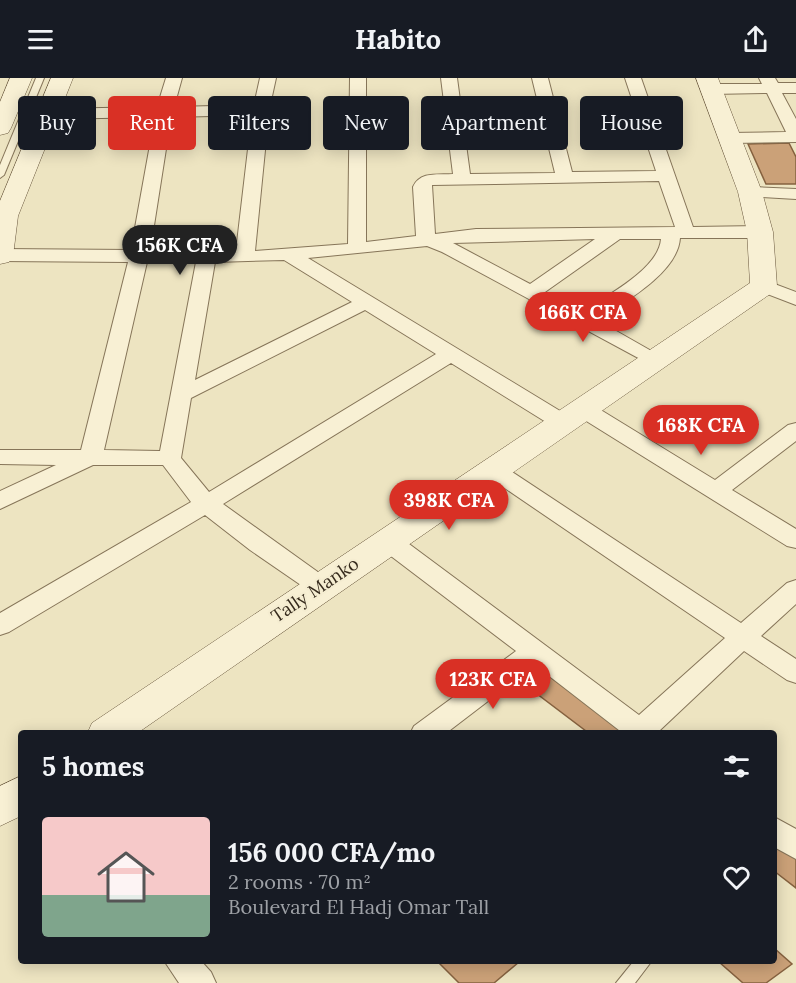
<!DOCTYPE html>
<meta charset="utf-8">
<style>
body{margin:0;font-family:Lora,serif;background:#20242c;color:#f1f3f6;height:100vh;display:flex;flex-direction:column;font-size:22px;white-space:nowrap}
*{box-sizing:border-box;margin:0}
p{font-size:20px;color:#9ea1a6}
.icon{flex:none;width:33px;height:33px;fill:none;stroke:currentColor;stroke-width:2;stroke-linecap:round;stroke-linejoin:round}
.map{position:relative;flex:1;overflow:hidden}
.panel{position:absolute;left:18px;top:652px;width:759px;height:234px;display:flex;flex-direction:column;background:#171b24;border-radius:6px;box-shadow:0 3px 15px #0003}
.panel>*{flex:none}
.guide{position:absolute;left:18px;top:18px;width:760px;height:54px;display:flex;gap:12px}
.price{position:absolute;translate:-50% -51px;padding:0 14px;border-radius:21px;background:#d93025;color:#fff;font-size:20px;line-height:39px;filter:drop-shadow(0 2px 3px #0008)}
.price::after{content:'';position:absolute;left:50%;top:36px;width:18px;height:14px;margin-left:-9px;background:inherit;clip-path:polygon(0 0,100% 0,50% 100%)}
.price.selected{background:#222;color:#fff}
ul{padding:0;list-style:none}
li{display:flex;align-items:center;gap:18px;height:150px;padding:0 24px}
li+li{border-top:2px solid #363941}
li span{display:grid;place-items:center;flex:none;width:168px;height:120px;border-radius:6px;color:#555}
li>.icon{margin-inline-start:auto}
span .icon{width:72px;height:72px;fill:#fffc;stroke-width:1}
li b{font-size:26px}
h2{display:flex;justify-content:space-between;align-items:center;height:72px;padding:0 24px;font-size:26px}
.pill{padding:0 21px;border-radius:6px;background:#171b24;box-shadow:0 3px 15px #0003;font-size:21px;line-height:54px}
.pill.selected{background:#d93025;color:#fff}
header{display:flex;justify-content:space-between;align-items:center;height:78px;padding:0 24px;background:#171b24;font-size:27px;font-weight:800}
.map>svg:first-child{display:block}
.building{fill:#cba178;stroke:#85613f;stroke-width:1.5}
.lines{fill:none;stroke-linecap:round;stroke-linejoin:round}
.lane-casing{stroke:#867559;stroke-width:2}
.street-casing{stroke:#867559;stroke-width:2}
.secondary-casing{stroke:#68563c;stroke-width:1}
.lane{fill:#f8f0d4;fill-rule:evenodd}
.street{fill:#f8f0d4;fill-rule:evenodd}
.secondary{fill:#f8f0d4;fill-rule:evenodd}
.labels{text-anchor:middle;stroke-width:4.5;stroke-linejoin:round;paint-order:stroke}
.street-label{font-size:18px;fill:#362b1d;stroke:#f5edd1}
</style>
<header><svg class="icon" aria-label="menu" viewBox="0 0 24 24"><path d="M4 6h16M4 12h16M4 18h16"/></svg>Habito<svg class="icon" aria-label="share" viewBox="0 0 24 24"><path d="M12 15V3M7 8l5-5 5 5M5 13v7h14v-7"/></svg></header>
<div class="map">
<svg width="796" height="905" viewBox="0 0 796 905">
<rect width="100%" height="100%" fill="#ede4c1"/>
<!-- building -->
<g class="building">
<polygon points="789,65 796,79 796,106 766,106 748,66"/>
<polygon points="538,590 627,656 590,656 520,603"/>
<polygon points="774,764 796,780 796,810 774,793"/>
<polygon points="774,870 792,886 766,905 743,905 719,884 774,884"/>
<polygon points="438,884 519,884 494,905 459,905"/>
</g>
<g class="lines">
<!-- lane casing -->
<g class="lane-casing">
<g id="lane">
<polygon points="36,0 44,0 4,97 0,100 0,87"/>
<polygon points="633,884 651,884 635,905 616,905"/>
</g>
</g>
<!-- street casing -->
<g class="street-casing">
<g id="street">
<path d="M166 0H182L174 29 254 27 260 0H276L269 32 255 173 348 166 350 0H366V164L416 158 413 109C420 93 438 97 453 96L441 0H457L470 96 555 95 532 0H548L572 94 656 93 625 0H641L693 149 760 148 769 154 760 160H680C678 195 623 225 597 242L662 279 665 283 662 287 655 289 442 174 427 168 308 180 570 339 573 344 570 349H554L451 285 223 426 329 502 333 508 329 514 320 517 311 514 250 472 205 437 9 554 0 557V535L191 424 163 387H93L0 431V413L56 387 0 386V372H81L128 184 0 183V171L131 172 155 39 48 41 40 36 48 31 157 29ZM252 37 236 173H150L171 39ZM659 103 675 149 476 151 435 156 432 107ZM595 161 530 206 453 165ZM620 161H661C659 191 606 218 582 234L545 214ZM284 182 352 224 195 302 215 184ZM147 184H196L160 373 104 372ZM365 232 436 276 209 414 181 380 191 320Z"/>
<polygon points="759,0 775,0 778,5 796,5 796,15 782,15 796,41 796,64 730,65 722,60 730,55 786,54 767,15 711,16 703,11 711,6 762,6"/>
<polygon points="750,109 796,111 796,121 744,118 741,114 744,110"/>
<polygon points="764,202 796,214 796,227 757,212 754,208 757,204"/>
<polygon points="583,324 591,326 715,402 788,347 796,345 796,363 732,412 796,451 796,470 787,468 575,336 572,331 575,326"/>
<polygon points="495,385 503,388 741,545 787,505 796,502 796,526 761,558 796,581 796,605 787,602 744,573 658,654 659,656 624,656 535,587 445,656 410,656 414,648 516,573 379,469 376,463 379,457 388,455 397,457 639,637 725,560 487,398 484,393 487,388"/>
<polygon points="774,739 796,751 796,781 774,769"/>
<polygon points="165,884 202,884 211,894 216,905 179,905"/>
</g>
</g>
<!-- secondary casing -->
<g class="secondary-casing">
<g id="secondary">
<polygon points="10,0 32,0 11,50 8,55 0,57 0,24"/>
<polygon points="51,0 73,0 18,138 13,178 9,184 0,186 0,123"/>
<polygon points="696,0 718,0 762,114 773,154 777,208 773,214 136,656 87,656 92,645 750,205 747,154 738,114"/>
<polygon points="21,698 21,738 0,748 0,708"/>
</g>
</g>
<!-- lane -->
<use href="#lane" class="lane"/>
<!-- street -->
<use href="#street" class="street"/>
<!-- secondary -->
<use href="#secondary" class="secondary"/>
</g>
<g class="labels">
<!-- street labels -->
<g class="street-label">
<text transform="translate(315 512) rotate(-34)" y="6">Tally Manko</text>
</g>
</g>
</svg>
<b class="price selected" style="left:180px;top:198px">156K CFA</b>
<b class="price" style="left:583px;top:265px">166K CFA</b>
<b class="price" style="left:701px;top:378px">168K CFA</b>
<b class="price" style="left:449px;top:453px">398K CFA</b>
<b class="price" style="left:493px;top:632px">123K CFA</b>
<div class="guide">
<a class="pill">Buy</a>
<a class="pill selected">Rent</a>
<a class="pill">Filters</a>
<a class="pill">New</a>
<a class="pill">Apartment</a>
<a class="pill">House</a>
</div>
<section class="panel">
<h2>5 homes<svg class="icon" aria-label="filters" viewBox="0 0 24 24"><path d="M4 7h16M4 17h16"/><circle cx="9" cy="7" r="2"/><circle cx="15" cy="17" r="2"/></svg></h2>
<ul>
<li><span style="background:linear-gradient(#f6c9c9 65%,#7fa58c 0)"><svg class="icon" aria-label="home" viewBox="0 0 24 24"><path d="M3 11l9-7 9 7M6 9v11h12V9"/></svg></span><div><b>156 000 CFA/mo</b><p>2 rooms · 70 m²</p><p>Boulevard El Hadj Omar Tall</p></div><svg class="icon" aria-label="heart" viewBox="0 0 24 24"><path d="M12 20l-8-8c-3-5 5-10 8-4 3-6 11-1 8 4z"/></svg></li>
</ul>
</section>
</div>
